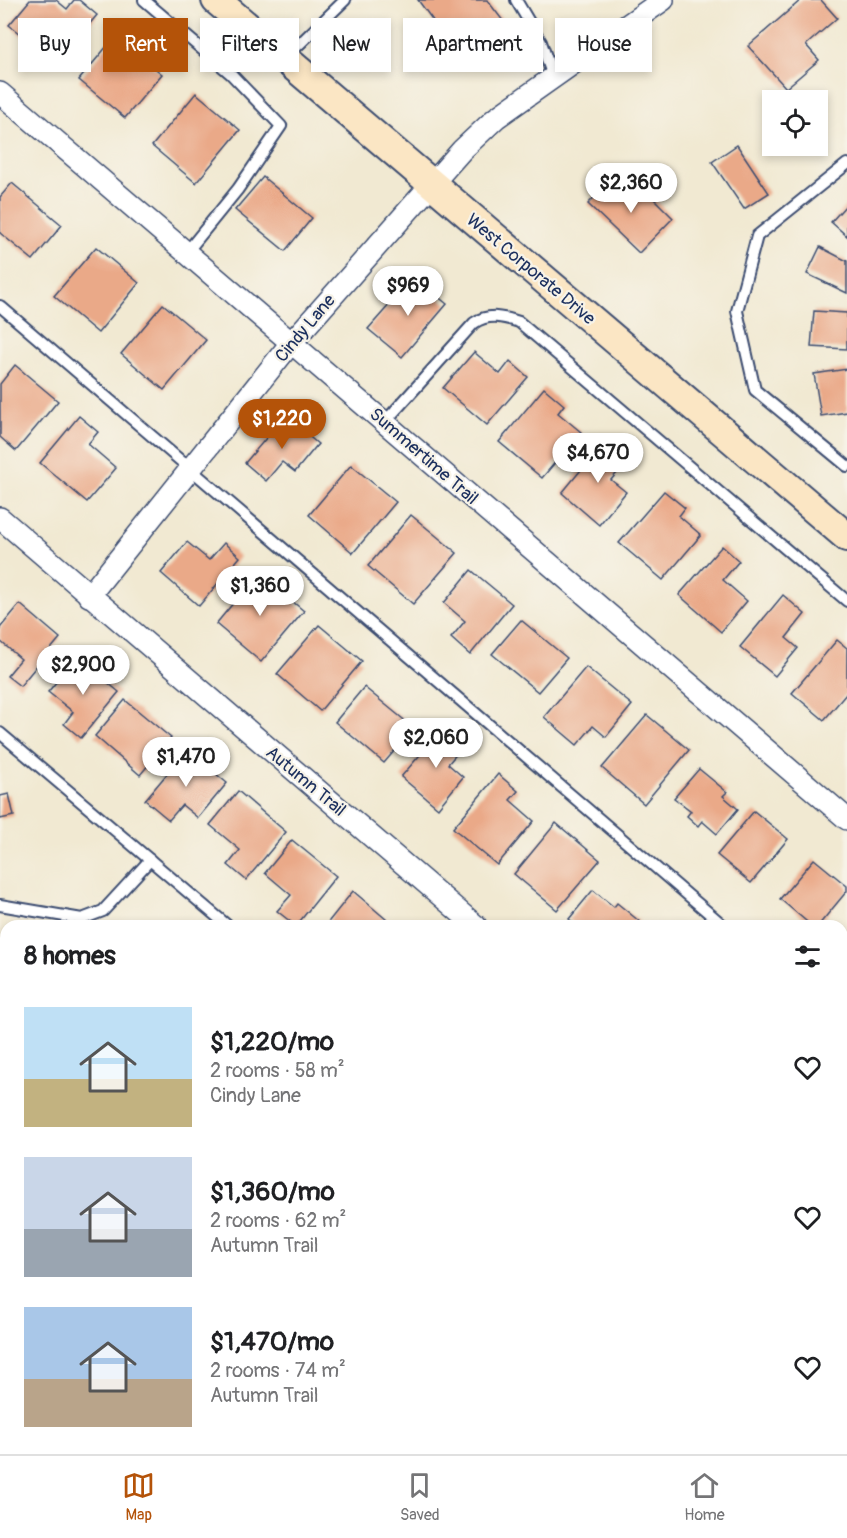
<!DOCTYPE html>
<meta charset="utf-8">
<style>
body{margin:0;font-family:Pangolin,sans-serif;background:#f2f2f2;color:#202124;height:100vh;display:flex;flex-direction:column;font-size:22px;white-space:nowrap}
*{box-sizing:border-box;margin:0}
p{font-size:20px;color:#757577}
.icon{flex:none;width:33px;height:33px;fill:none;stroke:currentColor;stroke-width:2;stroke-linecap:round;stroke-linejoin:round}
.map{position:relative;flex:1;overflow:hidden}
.drawer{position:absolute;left:0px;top:920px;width:848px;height:536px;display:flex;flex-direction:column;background:#fff;border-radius:18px 18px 0 0;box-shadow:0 3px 9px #0003}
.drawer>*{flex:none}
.hud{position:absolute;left:18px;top:18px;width:812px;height:54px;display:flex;gap:12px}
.tools{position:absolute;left:762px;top:90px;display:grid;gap:12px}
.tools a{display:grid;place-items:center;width:66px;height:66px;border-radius:0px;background:#fff;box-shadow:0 3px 9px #0003;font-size:30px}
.price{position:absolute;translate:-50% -51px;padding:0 14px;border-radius:21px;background:#fff;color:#222;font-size:20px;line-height:39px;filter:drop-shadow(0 2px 3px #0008)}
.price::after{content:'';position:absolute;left:50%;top:36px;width:18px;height:14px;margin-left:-9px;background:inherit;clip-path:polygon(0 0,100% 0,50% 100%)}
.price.selected{background:#b45309;color:#fff}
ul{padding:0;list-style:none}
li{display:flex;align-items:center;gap:18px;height:150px;padding:0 24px}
li span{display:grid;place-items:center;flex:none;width:168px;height:120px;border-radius:0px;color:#555}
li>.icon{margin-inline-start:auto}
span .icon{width:72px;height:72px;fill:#fffc;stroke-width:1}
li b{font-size:26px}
h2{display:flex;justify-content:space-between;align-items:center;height:72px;padding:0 24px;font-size:26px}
.chip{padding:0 21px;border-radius:0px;background:#fff;box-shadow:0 3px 9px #0003;font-size:21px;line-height:54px}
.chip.selected{background:#b45309;color:#fff}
.tab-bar{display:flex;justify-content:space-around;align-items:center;height:84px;border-top:2px solid #e0e0e0;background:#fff;font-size:16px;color:#757577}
.tab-bar a{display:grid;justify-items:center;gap:3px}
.tab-bar .selected{color:#b45309}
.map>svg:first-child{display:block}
.building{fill:#eaa988}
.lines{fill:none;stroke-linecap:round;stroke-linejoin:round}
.lane-casing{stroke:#3b4b6f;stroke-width:14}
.street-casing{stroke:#3b4b6f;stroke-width:24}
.secondary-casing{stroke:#3b4b6f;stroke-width:32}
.lane{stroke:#fff;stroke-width:10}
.street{stroke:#fff;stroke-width:21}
.secondary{stroke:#fbe6c4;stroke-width:28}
.labels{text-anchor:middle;stroke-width:4.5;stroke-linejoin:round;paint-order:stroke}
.street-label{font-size:18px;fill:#1b2f5e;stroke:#f7f3e8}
</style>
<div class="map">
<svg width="847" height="1454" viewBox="0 0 847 1454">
<rect width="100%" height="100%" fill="#f7f3e8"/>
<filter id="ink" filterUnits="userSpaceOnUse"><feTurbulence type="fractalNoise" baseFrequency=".0167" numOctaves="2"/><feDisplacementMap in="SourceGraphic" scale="12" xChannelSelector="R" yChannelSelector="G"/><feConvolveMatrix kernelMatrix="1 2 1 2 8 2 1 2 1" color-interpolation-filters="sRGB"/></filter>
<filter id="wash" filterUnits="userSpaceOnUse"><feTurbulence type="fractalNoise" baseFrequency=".008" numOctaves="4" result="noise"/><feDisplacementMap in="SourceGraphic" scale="24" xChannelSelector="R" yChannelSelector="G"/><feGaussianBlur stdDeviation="1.35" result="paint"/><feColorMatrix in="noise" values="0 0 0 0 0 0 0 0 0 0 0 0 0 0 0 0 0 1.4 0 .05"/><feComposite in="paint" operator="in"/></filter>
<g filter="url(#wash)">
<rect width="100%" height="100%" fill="#f1e9d2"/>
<g id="blocks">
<!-- building -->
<g class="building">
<polygon points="30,0 56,0 67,9 74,0 79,0 97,15 56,64 9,25"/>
<polygon points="418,0 487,0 504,22 458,55"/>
<polygon points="801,0 821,0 837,18 806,45 819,60 786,88 748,46"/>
<polygon points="122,28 143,46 136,53 162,74 125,118 79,80"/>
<polygon points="196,93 240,130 196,183 152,146"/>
<polygon points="737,145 769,193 744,209 712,162"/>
<polygon points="614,176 636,197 644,189 673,218 639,253 588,204"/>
<polygon points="263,177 312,218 285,251 235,210"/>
<polygon points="12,183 62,225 33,260 0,233 0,197"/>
<polygon points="847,204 847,236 831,222"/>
<polygon points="96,247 139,283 98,333 54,296"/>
<polygon points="820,247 847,261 847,293 807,274"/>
<polygon points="414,277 447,304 402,357 368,329"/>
<polygon points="163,304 206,340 164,390 121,354"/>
<polygon points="814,311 847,313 847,349 811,347"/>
<polygon points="474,352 500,374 510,361 528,377 487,425 443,388"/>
<polygon points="15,365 58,401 16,451 0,437 0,384"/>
<polygon points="847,369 847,412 821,416 814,374"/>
<polygon points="544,388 564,405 558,413 581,432 542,478 499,442"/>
<polygon points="79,416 98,432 88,444 116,468 87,502 40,463"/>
<polygon points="285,416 318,444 295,472 282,462 266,481 245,463"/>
<polygon points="604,442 627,461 611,480 626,492 599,525 562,493"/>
<polygon points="351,465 396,502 353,553 309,515"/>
<polygon points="664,491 685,508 679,516 701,535 663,580 619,543"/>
<polygon points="411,515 457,553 413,604 368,566"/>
<polygon points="187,542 209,560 224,543 240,557 199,606 161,573"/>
<polygon points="722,546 739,561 723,580 747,601 721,632 679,595"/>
<polygon points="471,570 512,604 470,655 451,638 465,621 444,603"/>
<polygon points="258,573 304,611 261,662 216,624"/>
<polygon points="783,595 805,614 786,638 798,648 775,676 740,647"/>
<polygon points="20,604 60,638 20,686 7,676 21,659 0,641 0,628"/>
<polygon points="521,620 567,658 538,692 492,654"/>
<polygon points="319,625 362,661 320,711 277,674"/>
<polygon points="837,640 847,648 847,693 824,720 792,693"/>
<polygon points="77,657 119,692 81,738 64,724 73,712 48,692"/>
<polygon points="586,667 632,705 606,737 593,726 577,745 544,717"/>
<polygon points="364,687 414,728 384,763 335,722"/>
<polygon points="125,700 171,738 140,775 95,736"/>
<polygon points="647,715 689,750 644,804 602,768"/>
<polygon points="443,728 464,745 448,764 463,777 438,808 401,777"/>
<polygon points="187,750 227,783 198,818 182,805 169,820 145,800"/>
<polygon points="699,769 727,792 723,796 738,809 717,834 702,821 698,826 687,816 691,811 674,798"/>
<polygon points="498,774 518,791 510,800 534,821 497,865 453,828"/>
<polygon points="238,791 286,832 246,880 228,865 240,850 210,825"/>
<polygon points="9,794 14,816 0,819 0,796"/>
<polygon points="754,811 788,839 751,883 717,855"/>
<polygon points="556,823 600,860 557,910 514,874"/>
<polygon points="292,840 336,876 296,926 277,911 291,895 265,873"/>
<polygon points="814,859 847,886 847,891 818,926 812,926 780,899"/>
<polygon points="593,890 614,907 617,903 639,921 635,926 576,926 569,919"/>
<polygon points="353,891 394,926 325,926"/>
<polygon points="847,935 847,976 842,971 842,941"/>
<polygon points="0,1017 6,1019 6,1071 0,1069"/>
<polygon points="842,1074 847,1078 847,1135 842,1141"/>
<polygon points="847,1350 847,1375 842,1369 842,1355"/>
<polygon points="6,1370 6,1418 0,1419 0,1371"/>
<polygon points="459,1449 470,1449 471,1454 445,1454"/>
<polygon points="523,1449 546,1449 547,1454 524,1454"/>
<polygon points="562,1449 620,1449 621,1454 563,1454"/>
<polygon points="637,1449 692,1449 693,1454 638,1454"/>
<polygon points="730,1449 766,1449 767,1454 731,1454"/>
</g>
</g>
</g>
<g filter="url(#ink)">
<use href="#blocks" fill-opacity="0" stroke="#3b4b6f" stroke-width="1.5"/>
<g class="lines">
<!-- lane casing -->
<g class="lane-casing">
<g id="lane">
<polyline points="144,0 231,74 281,126 238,189 186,253"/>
<polyline points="516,0 541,42 553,77"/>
<polyline points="285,58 345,0"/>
<polyline points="847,164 757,236 737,311 755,390 847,466"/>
<polyline points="0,306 724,926"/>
<path d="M384 423 474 323C489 313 503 317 519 322L847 601"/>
<polyline points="0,733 228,926"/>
<polyline points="0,905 82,919 103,911 150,860"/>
<polyline points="842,1025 847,1029"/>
<polyline points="0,1314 6,1313"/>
</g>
</g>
<!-- street casing -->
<g class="street-casing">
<g id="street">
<polyline points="0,93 847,819"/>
<polyline points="0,518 476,926"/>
<polyline points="89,596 291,343 462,150 496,118 663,0"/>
<polyline points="0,1137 6,1138"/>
<polyline points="842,1238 847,1243"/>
<polyline points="842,1275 847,1269"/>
<polyline points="148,1454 174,1449"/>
</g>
</g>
<!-- secondary casing -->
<g class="secondary-casing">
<polyline id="secondary" points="216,0 847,537"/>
</g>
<!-- lane -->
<use href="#lane" class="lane"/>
<!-- street -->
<use href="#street" class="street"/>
<!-- secondary -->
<use href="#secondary" class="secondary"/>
</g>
</g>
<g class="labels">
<!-- street labels -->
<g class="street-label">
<text transform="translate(531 269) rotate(40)" y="6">West Corporate Drive</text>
<text transform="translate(305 328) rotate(-50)" y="6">Cindy Lane</text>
<text transform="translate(424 456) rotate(41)" y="6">Summertime Trail</text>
<text transform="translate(306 781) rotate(40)" y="6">Autumn Trail</text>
</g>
</g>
</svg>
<div class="tools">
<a><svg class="icon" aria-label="locate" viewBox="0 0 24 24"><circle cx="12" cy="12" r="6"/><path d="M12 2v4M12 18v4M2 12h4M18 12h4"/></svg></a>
</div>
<b class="price" style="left:631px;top:214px">$2,360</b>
<b class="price" style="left:408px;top:317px">$969</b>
<b class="price selected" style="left:282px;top:450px">$1,220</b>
<b class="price" style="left:598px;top:484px">$4,670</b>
<b class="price" style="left:260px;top:617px">$1,360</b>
<b class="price" style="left:83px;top:696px">$2,900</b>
<b class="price" style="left:436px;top:769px">$2,060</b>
<b class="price" style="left:186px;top:788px">$1,470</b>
<div class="hud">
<a class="chip">Buy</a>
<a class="chip selected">Rent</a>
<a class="chip">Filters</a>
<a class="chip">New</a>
<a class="chip">Apartment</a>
<a class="chip">House</a>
</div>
<section class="drawer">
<h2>8 homes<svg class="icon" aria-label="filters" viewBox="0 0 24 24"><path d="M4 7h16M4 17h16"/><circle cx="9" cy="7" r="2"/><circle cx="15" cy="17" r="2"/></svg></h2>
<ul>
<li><span style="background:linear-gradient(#bfe0f5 60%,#c2b280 0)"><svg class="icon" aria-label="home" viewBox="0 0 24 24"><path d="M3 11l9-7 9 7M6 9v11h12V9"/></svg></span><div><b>$1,220/mo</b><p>2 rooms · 58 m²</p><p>Cindy Lane</p></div><svg class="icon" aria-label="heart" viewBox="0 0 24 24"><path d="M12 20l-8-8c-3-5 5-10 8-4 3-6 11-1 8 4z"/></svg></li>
<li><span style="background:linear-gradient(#c9d6e8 60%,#9aa5b1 0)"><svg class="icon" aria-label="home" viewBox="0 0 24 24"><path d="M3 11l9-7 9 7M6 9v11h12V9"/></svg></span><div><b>$1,360/mo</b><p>2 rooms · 62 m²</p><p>Autumn Trail</p></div><svg class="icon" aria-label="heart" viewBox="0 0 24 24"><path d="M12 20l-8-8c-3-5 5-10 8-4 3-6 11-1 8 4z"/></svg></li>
<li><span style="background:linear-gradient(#a9c7e8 60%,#b9a48a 0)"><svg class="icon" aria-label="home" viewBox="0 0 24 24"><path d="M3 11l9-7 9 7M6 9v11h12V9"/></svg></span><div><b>$1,470/mo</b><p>2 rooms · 74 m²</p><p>Autumn Trail</p></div><svg class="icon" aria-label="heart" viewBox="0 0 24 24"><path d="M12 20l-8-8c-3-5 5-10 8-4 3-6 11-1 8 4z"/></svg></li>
</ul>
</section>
</div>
<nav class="tab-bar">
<a class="selected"><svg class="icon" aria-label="map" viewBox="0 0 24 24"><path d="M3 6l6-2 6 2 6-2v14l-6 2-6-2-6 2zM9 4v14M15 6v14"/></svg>Map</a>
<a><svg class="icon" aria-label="saved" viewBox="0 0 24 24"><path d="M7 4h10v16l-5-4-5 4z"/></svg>Saved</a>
<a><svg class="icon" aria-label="home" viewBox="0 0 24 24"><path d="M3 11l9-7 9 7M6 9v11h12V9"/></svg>Home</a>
</nav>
